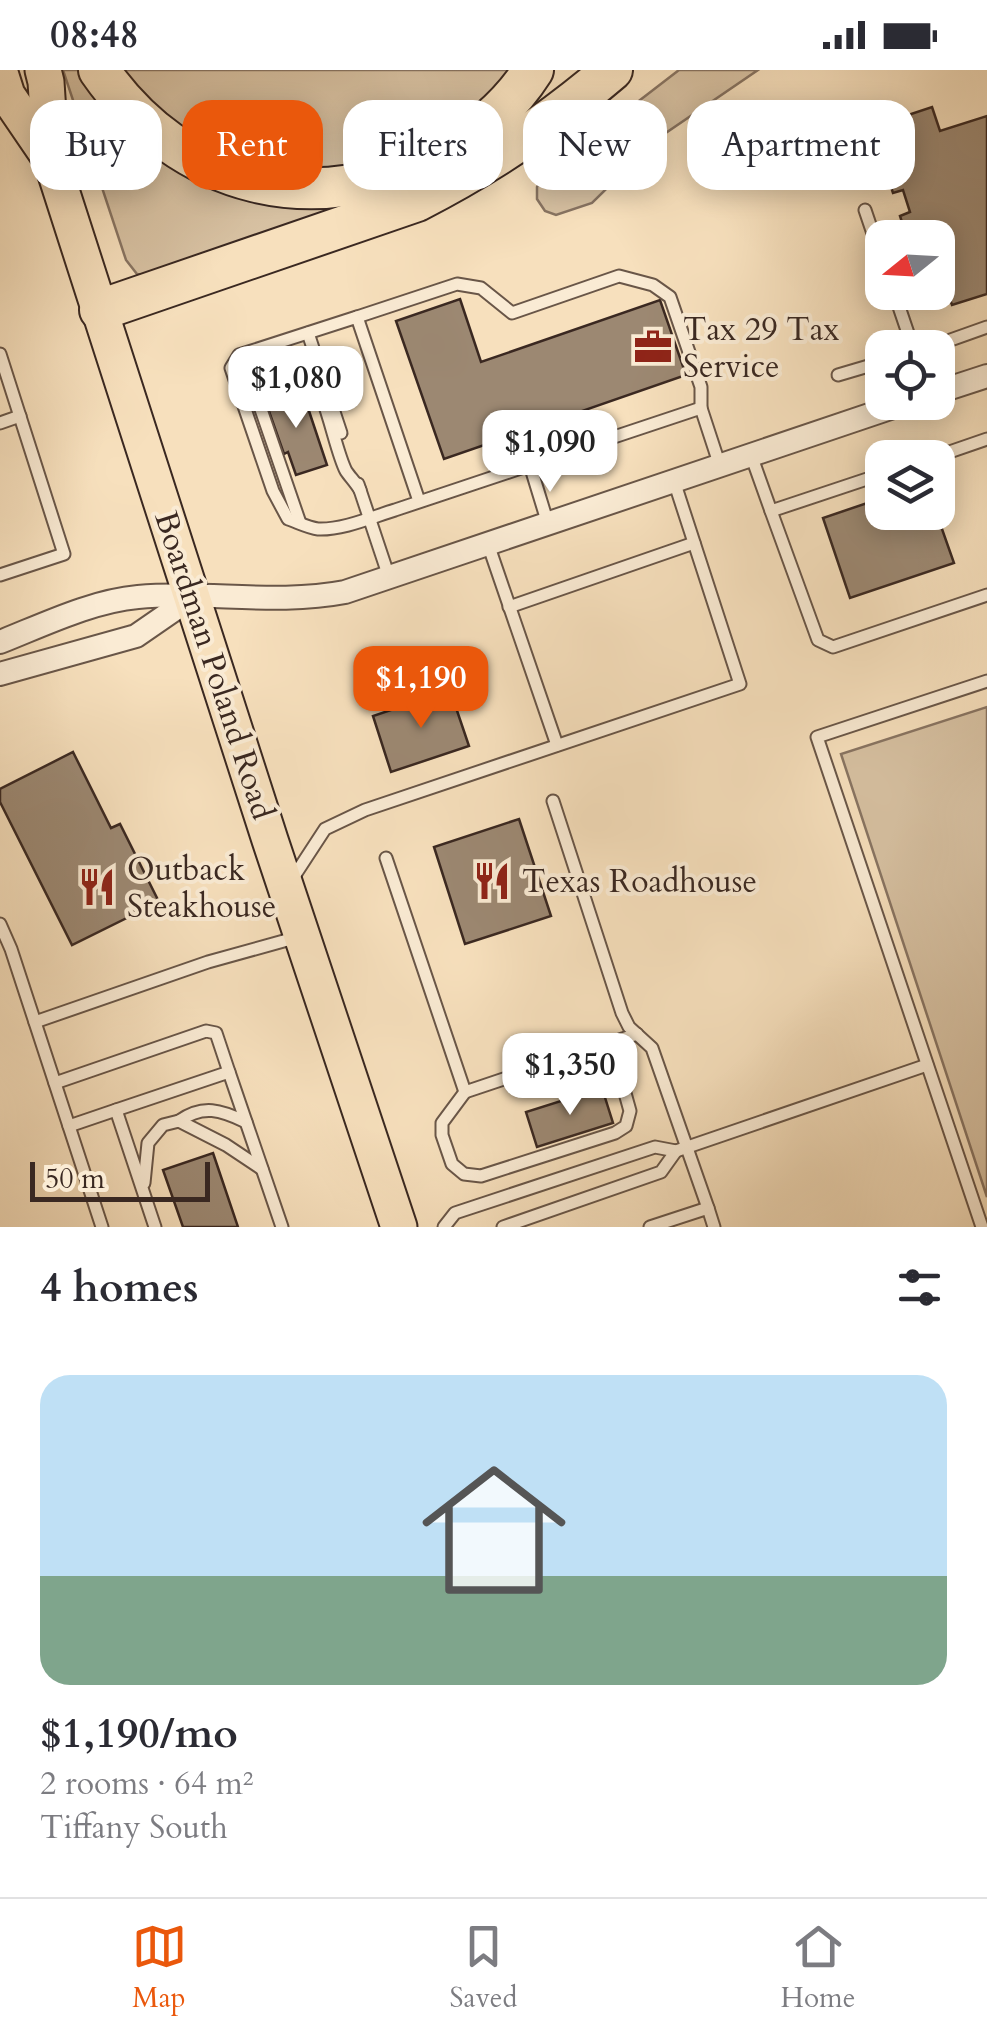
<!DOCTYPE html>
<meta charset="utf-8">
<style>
body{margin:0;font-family:Cardo,serif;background:#f7f7f7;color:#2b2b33;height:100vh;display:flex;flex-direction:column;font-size:38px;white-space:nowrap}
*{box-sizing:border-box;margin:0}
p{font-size:32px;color:#7c7c81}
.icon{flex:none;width:55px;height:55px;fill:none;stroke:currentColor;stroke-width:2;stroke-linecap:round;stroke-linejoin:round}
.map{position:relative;height:1157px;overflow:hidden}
.sheet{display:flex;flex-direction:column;background:#fff;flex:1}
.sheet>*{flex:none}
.top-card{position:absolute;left:30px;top:30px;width:928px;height:90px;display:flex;gap:20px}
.needle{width:65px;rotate:252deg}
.controls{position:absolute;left:865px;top:150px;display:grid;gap:20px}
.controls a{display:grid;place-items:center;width:90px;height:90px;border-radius:20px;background:#fff;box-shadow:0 5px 25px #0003;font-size:50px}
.scale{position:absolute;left:30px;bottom:25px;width:180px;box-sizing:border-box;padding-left:10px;border:5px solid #3a2821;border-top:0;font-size:28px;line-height:35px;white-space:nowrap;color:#3a2821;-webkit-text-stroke:8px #faebd4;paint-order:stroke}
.price{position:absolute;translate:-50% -85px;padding:0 22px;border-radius:20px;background:#fff;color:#222;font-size:32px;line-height:65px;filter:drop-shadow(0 2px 5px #0008)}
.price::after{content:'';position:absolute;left:50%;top:60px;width:30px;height:22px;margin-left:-15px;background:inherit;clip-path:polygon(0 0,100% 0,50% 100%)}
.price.current{background:#ea580c;color:#fff}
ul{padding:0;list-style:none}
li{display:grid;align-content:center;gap:20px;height:530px;padding:0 40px}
li span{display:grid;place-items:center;height:310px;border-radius:30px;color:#555}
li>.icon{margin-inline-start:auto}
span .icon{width:180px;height:180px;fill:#fffc;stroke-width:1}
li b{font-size:42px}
h2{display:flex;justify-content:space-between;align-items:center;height:120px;padding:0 40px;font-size:42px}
.chip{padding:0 35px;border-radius:30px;background:#fff;box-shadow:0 5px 25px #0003;font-size:35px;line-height:90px}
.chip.current{background:#ea580c;color:#fff}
.status{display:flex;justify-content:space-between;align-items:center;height:70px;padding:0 50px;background:#fff;direction:ltr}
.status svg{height:28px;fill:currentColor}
.dock{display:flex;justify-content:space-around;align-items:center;height:140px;border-top:2px solid #e1e1e2;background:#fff;font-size:28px;color:#7c7c81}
.dock a{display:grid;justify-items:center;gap:5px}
.dock .current{color:#ea580c}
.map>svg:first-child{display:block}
.green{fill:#d7c1a2;stroke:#887462;stroke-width:2.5}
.building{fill:#9c8872;stroke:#3a2821;stroke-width:2.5}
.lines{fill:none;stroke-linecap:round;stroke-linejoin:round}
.service-casing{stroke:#695648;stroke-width:15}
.minor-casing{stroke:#695648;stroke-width:26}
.primary-casing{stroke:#3a2821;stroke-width:39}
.motorway-casing{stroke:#3a2821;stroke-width:44}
.service{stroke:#faebd4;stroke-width:11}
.minor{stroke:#faebd4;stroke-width:22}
.primary{stroke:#f7e0bd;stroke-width:35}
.motorway{stroke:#f7e0bd;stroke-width:40}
.labels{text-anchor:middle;stroke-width:8;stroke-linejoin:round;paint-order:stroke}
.poi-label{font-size:32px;fill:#3a2821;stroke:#faebd4;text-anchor:start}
.street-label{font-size:32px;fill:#3a2821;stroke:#faebd4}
</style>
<div class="status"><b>08:48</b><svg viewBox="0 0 49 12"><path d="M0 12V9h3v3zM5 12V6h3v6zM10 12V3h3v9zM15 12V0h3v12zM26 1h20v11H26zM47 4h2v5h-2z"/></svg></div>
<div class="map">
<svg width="987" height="1157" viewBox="0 0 987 1157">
<rect width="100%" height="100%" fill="#f7e0bd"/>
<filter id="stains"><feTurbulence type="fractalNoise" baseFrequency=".002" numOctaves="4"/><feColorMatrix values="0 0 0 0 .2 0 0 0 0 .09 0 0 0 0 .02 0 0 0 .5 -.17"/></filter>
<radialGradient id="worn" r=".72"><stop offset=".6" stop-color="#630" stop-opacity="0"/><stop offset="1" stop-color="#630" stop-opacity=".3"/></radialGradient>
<!-- green -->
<g class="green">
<polygon points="63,0 80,0 134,66 376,127 151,206 137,204 126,190"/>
<polygon points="121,0 513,0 470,48 383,94 270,103 174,61"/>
<polygon points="679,0 758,0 657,69 592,133 556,145 545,141 537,129 537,117 544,104"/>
<polygon points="987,637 987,1127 841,684"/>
</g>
<!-- building -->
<g class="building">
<polygon points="932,37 940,61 987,46 987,224 952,235 948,224 928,231 925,222 938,222 938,168 907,168 900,146 910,142 903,120 893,123 880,84 889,81 881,58 904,51 902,47"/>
<polygon points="460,229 481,292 660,230 686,305 444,389 396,251"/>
<polygon points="301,317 327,395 296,405 288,382 284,384 265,330"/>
<polygon points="882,428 882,442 936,442 954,493 850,528 823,448"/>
<polygon points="450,620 469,676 391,702 373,646"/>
<polygon points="73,682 111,758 120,754 159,832 72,875 0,732 0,719"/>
<polygon points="519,749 551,846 465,874 434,777"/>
<polygon points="602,1018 613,1053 537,1077 526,1042"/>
<polygon points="213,1083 238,1157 183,1157 163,1100"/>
</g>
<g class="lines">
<!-- service casing -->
<g class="service-casing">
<g id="service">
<polyline points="865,140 882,190"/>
<polyline points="894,222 913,278"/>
<polyline points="357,247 457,214 481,218 512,243 619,206 653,215 670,227 701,317 701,338 720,396"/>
<polyline points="308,263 341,363"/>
<polyline points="928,278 987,257"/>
<polyline points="0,284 64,484 0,505"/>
<polyline points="838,305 882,292"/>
<polyline points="0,353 20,346"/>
<polyline points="751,385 771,441 882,404"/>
<polyline points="932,388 987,369"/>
<polyline points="530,395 548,454"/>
<polyline points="358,414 389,507"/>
<path d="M419 431 357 247 239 285 231 298 273 421 288 449C297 452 309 458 318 459 343 460 372 447 395 440 440 425 485 410 530 395L701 338"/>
<polyline points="771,441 818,570 833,577 987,525"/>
<path d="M300 453 254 319 256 299C318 243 328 367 346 401 350 407 356 413 360 420"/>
<polyline points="488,474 557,675"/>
<polyline points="509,537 694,473"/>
<polyline points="553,731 622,943 629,957 652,978 708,1138"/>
<polyline points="386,788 465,1022 637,964"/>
<polyline points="291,811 325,759 365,740 740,614 674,411"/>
<polyline points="0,854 11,879 102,1157"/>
<polyline points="35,952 208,892 298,867"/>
<polyline points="55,1013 206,961 216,963 229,1002"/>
<polyline points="465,1022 442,1053 442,1065 452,1094 464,1104 481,1106 615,1063 626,1056 630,1041 611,973"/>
<path d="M179 1051C203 1034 221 1040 246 1052"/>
<polyline points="69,1056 116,1040"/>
<polyline points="144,1113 148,1073 163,1055 179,1051 226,1075 262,1099"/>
<polyline points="155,1157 116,1040 229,1002 282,1157"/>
<polyline points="444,1157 455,1143 655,1077 676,1081 927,995"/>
<polyline points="503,1157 661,1102 676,1081"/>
<polyline points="650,1157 708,1138 714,1157"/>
<polyline points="982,1157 817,667 987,611"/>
</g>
</g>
<!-- minor casing -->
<g class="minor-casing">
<g id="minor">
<polyline points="938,322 987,306"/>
<path d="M0 572C43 555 92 531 138 527 207 521 277 535 345 522L908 332"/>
<polyline points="0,604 136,566 194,526"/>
</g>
</g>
<!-- primary casing -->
<g class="primary-casing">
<g id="primary">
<polyline points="43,0 46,12 51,89 270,770 399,1157"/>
<polyline points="0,3 7,25 50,88"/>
</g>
</g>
<!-- motorway casing -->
<g class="motorway-casing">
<g id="motorway">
<path d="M99 0C180 117 318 153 443 82 479 62 511 35 533 0"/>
<path d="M100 240 417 131C487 95 552 52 612 0"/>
</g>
</g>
<!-- service -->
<use href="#service" class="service"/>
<!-- minor -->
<use href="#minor" class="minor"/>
<!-- primary -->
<use href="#primary" class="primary"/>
<!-- motorway -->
<use href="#motorway" class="motorway"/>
</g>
<!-- icons -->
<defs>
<g id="office-bare" transform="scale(3)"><path d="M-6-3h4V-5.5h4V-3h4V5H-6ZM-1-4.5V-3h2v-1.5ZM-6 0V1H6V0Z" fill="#8f2418" stroke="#faebd4" stroke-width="2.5" paint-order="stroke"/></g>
<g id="restaurant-bare" transform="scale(3)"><path d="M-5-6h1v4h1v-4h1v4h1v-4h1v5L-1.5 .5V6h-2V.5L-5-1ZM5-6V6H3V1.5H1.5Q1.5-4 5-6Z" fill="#8f2418" stroke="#faebd4" stroke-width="2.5" paint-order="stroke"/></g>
</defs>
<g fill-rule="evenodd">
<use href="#office-bare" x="653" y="277"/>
<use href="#restaurant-bare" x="492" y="811"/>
<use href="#restaurant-bare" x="97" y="817"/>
</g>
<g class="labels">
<!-- poi labels -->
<g class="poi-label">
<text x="683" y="270">Tax 29 Tax<tspan x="683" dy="37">Service</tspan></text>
<text x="127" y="810">Outback<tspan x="127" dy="37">Steakhouse</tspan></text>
<text x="522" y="822">Texas Roadhouse</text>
</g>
<!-- street labels -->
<g class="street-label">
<text transform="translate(215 595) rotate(72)" y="11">Boardman Poland Road</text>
</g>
</g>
<rect width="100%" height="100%" filter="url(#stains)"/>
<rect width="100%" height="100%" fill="url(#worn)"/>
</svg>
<div class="controls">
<a><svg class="needle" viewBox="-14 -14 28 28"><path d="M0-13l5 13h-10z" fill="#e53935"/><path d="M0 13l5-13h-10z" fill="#7c7c81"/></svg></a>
<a><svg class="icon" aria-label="locate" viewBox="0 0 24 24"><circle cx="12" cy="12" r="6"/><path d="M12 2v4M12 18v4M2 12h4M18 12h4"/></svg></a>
<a><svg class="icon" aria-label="layers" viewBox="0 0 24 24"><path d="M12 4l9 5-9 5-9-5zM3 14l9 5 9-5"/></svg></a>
</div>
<div class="scale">50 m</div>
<b class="price" style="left:296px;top:361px">$1,080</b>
<b class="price" style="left:550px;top:425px">$1,090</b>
<b class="price current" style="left:421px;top:661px">$1,190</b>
<b class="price" style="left:570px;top:1048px">$1,350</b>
<div class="top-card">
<a class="chip">Buy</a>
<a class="chip current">Rent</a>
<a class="chip">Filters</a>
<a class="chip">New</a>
<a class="chip">Apartment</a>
</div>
</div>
<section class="sheet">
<h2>4 homes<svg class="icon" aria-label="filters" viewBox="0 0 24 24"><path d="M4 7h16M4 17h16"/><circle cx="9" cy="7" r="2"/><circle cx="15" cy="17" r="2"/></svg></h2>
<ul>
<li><span style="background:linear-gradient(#bfe0f5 65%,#7fa58c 0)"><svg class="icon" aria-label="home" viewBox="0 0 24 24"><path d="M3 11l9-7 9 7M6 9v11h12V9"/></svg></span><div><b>$1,190/mo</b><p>2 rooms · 64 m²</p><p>Tiffany South</p></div></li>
</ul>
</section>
<nav class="dock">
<a class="current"><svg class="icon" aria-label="map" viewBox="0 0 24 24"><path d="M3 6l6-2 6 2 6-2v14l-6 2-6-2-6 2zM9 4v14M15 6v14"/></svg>Map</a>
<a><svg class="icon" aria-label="saved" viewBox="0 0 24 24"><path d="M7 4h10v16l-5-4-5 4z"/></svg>Saved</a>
<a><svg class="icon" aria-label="home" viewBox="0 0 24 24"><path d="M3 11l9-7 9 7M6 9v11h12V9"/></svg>Home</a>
</nav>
